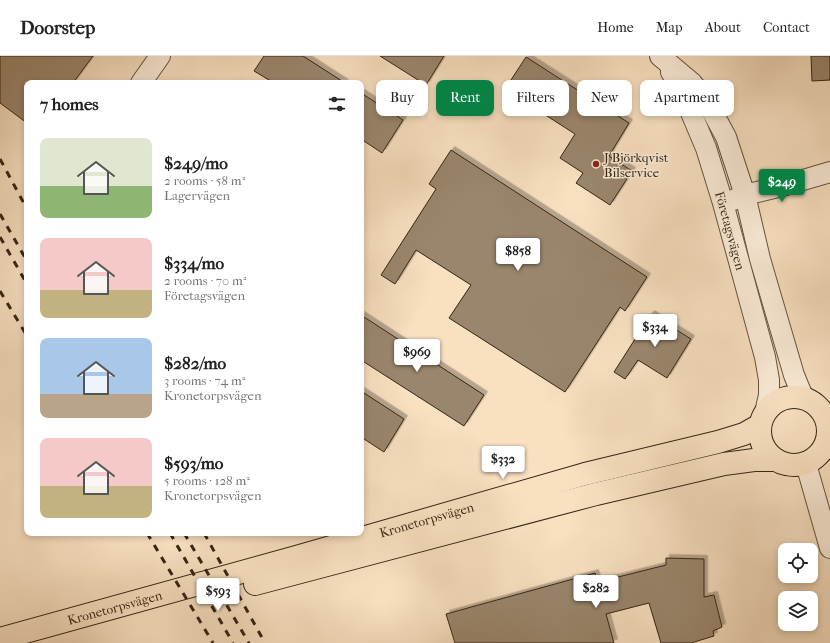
<!DOCTYPE html>
<meta charset="utf-8">
<style>
body{margin:0;font-family:"IM FELL French Canon",serif;background:#f6f6f6;color:#222;height:100vh;display:flex;flex-direction:column;font-size:15px;white-space:nowrap}
*{box-sizing:border-box;margin:0}
p{font-size:13px;color:#767676}
.icon{flex:none;width:22px;height:22px;fill:none;stroke:currentColor;stroke-width:2;stroke-linecap:round;stroke-linejoin:round}
.map{position:relative;flex:1;overflow:hidden}
.sheet{position:absolute;left:24px;top:24px;width:340px;height:456px;display:flex;flex-direction:column;background:#fff;border-radius:8px;box-shadow:0 2px 6px #0003}
.sheet>*{flex:none}
.banner{position:absolute;left:376px;top:24px;width:380px;height:36px;display:flex;gap:8px}
.fabs{position:absolute;left:778px;top:487px;display:grid;gap:8px}
.fabs a{display:grid;place-items:center;width:40px;height:40px;border-radius:8px;background:#fff;box-shadow:0 2px 6px #0003;font-size:20px}
.price{position:absolute;translate:-50% -34px;padding:0 9px;border-radius:4px;background:#fff;color:#222;font-size:13px;line-height:26px;filter:drop-shadow(0 1px 2px #0008)}
.price::after{content:'';position:absolute;left:50%;top:24px;width:12px;height:9px;margin-left:-6px;background:inherit;clip-path:polygon(0 0,100% 0,50% 100%)}
.price.selected{background:#0b8043;color:#fff}
ul{padding:0;list-style:none}
li{display:flex;align-items:center;gap:12px;height:100px;padding:0 16px}
li span{display:grid;place-items:center;flex:none;width:112px;height:80px;border-radius:8px;color:#555}
li>.icon{margin-inline-start:auto}
span .icon{width:48px;height:48px;fill:#fffc;stroke-width:1}
li b{font-size:17px}
h2{display:flex;justify-content:space-between;align-items:center;height:48px;padding:0 16px;font-size:17px}
.pill{padding:0 14px;border-radius:8px;background:#fff;box-shadow:0 2px 6px #0003;font-size:14px;line-height:36px}
.pill.selected{background:#0b8043;color:#fff}
header{display:flex;align-items:center;gap:24px;box-sizing:border-box;height:56px;padding:0 20px;background:#fff;border-bottom:1px solid #e0e0e0}
header strong{font-size:19px}
nav{display:flex;gap:22px;margin-inline-start:auto;font-size:14px}
.map>svg:first-child{display:block}
.building{fill:#9a866d;stroke:#352412;filter:url(#shadow)}
.lines{fill:none;stroke-linecap:round;stroke-linejoin:round}
.minor-casing{stroke:#66533e;stroke-width:22}
.major-casing{stroke:#352412;stroke-width:24}
.minor{stroke:#faebd7;stroke-width:20}
.major{stroke:#f8e0c1;stroke-width:22}
.rail{stroke:#352412;stroke-width:3;stroke-dasharray:7 7;stroke-linecap:butt}
.poi-dot{fill:#8f2418;stroke:#faebd7;stroke-width:1.5}
.labels{text-anchor:middle;stroke-width:3;stroke-linejoin:round;paint-order:stroke}
.poi-label{font-size:13px;fill:#352412;stroke:#faebd7;text-anchor:start}
.street-label{font-size:13px;fill:#352412;stroke:#faebd7}
</style>
<header>
<strong>Doorstep</strong>
<nav><a>Home</a><a>Map</a><a>About</a><a>Contact</a></nav>
</header>
<div class="map">
<svg width="830" height="587" viewBox="0 0 830 587">
<defs>
<filter id="shadow"><feDropShadow dx="3.5" dy="-3.5" stdDeviation="0" flood-color="#0004"/></filter>
</defs>
<rect width="100%" height="100%" fill="#f8e0c1"/>
<filter id="stains"><feTurbulence type="fractalNoise" baseFrequency=".005" numOctaves="4"/><feColorMatrix values="0 0 0 0 .2 0 0 0 0 .09 0 0 0 0 .02 0 0 0 .5 -.17"/></filter>
<radialGradient id="worn" r=".72"><stop offset=".6" stop-color="#630" stop-opacity="0"/><stop offset="1" stop-color="#630" stop-opacity=".3"/></radialGradient>
<!-- building -->
<g class="building">
<polygon points="0,0 93,0 73,27 27,27 27,67 0,47"/>
<polygon points="264,0 303,0 345,27 274,27 254,15"/>
<polygon points="380,0 444,0 426,29"/>
<polygon points="811,0 830,0 830,24 812,25"/>
<polygon points="526,1 629,67 609,100 632,115 610,149 576,127 583,117 560,102 575,78 505,33"/>
<polygon points="361,37 403,64 382,97 361,83"/>
<polygon points="451,94 647,221 625,255 620,251 565,336 449,262 471,229 416,194 395,228 381,219 436,133 429,128"/>
<polygon points="651,258 691,283 667,322 638,304 625,323 614,316"/>
<polygon points="361,259 484,339 464,370 361,304"/>
<polygon points="361,335 404,363 384,396 361,381"/>
<polygon points="666,502 704,503 704,541 714,539 722,571 713,575 714,580 691,587 661,587 649,547 606,558 614,587 455,587 446,558 595,517 598,526 666,509"/>
</g>
<g class="lines">
<!-- minor casing -->
<g class="minor-casing">
<g id="minor">
<polyline points="660,0 692,27 706,44 726,81 745,139 760,203 794,319 803,341"/>
<path id="s1" d="M671 16 681 33 706 92 723 147 765 301 769 324V339L765 357"/>
<polyline points="141,27 160,0"/>
<polyline points="733,144 745,139 786,129 830,116"/>
<polyline points="806,408 830,492"/>
</g>
</g>
<!-- major casing -->
<g class="major-casing">
<g id="major">
<circle cx="794" cy="375" r="34"/>
<polyline points="255,528 596,438 724,408 754,404 776,404"/>
<path id="s2" d="M0 583 296 501 585 418 718 386 744 378 760 369"/>
</g>
</g>
<!-- minor -->
<use href="#minor" class="minor"/>
<!-- major -->
<use href="#major" class="major"/>
<!-- rail -->
<g class="rail">
<polyline points="0,103 27,153"/>
<polyline points="0,158 27,205"/>
<polyline points="0,181 27,228"/>
<polyline points="0,235 27,280"/>
<polyline points="147,477 213,587"/>
<polyline points="170,477 233,587"/>
<polyline points="184,477 249,587"/>
<polyline points="204,477 265,587"/>
</g>
</g>
<!-- markers -->
<circle class="poi-dot" cx="596" cy="108" r="4"/>
<g class="labels">
<!-- poi labels -->
<g class="poi-label">
<text x="604" y="106">J Björkqvist<tspan x="604" dy="15">Bilservice</tspan></text>
</g>
<!-- street labels -->
<g class="street-label">
<text dy="5" stroke="none"><textPath href="#s1" startOffset="170">Företagsvägen</textPath></text>
<text dy="5" stroke="none"><textPath href="#s2" startOffset="443">Kronetorpsvägen</textPath></text>
<text dy="5" stroke="none"><textPath href="#s2" startOffset="119">Kronetorpsvägen</textPath></text>
</g>
</g>
<rect width="100%" height="100%" filter="url(#stains)"/>
<rect width="100%" height="100%" fill="url(#worn)"/>
</svg>
<div class="fabs">
<a><svg class="icon" aria-label="locate" viewBox="0 0 24 24"><circle cx="12" cy="12" r="6"/><path d="M12 2v4M12 18v4M2 12h4M18 12h4"/></svg></a>
<a><svg class="icon" aria-label="layers" viewBox="0 0 24 24"><path d="M12 4l9 5-9 5-9-5zM3 14l9 5 9-5"/></svg></a>
</div>
<b class="price selected" style="left:782px;top:147px">$249</b>
<b class="price" style="left:518px;top:216px">$858</b>
<b class="price" style="left:655px;top:292px">$334</b>
<b class="price" style="left:417px;top:317px">$969</b>
<b class="price" style="left:503px;top:424px">$332</b>
<b class="price" style="left:596px;top:553px">$282</b>
<b class="price" style="left:218px;top:556px">$593</b>
<div class="banner">
<a class="pill">Buy</a>
<a class="pill selected">Rent</a>
<a class="pill">Filters</a>
<a class="pill">New</a>
<a class="pill">Apartment</a>
</div>
<section class="sheet">
<h2>7 homes<svg class="icon" aria-label="filters" viewBox="0 0 24 24"><path d="M4 7h16M4 17h16"/><circle cx="9" cy="7" r="2"/><circle cx="15" cy="17" r="2"/></svg></h2>
<ul>
<li><span style="background:linear-gradient(#dfe7d0 60%,#8fb573 0)"><svg class="icon" aria-label="home" viewBox="0 0 24 24"><path d="M3 11l9-7 9 7M6 9v11h12V9"/></svg></span><div><b>$249/mo</b><p>2 rooms · 58 m²</p><p>Lagervägen</p></div></li>
<li><span style="background:linear-gradient(#f6c9c9 65%,#c2b280 0)"><svg class="icon" aria-label="home" viewBox="0 0 24 24"><path d="M3 11l9-7 9 7M6 9v11h12V9"/></svg></span><div><b>$334/mo</b><p>2 rooms · 70 m²</p><p>Företagsvägen</p></div></li>
<li><span style="background:linear-gradient(#a9c7e8 70%,#b9a48a 0)"><svg class="icon" aria-label="home" viewBox="0 0 24 24"><path d="M3 11l9-7 9 7M6 9v11h12V9"/></svg></span><div><b>$282/mo</b><p>3 rooms · 74 m²</p><p>Kronetorpsvägen</p></div></li>
<li><span style="background:linear-gradient(#f6c9c9 60%,#c2b280 0)"><svg class="icon" aria-label="home" viewBox="0 0 24 24"><path d="M3 11l9-7 9 7M6 9v11h12V9"/></svg></span><div><b>$593/mo</b><p>5 rooms · 128 m²</p><p>Kronetorpsvägen</p></div></li>
</ul>
</section>
</div>
